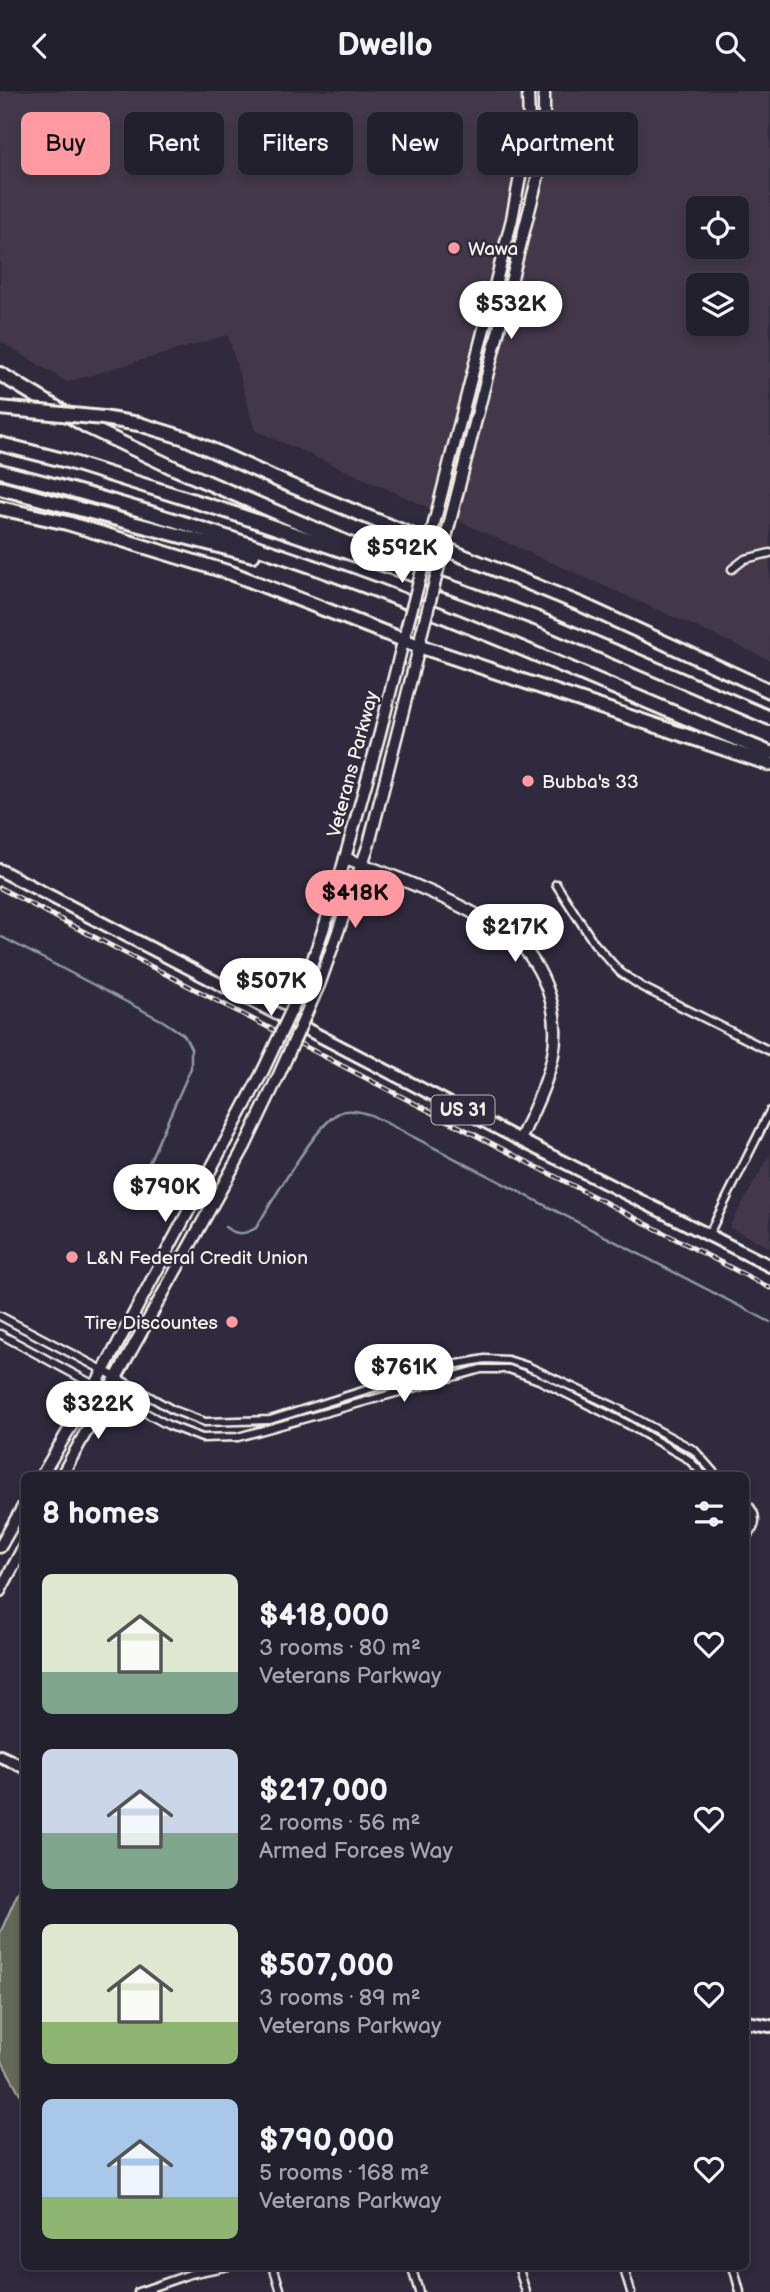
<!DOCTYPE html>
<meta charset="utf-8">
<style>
body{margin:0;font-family:"Balsamiq Sans",sans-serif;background:#2b2836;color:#f1f3f6;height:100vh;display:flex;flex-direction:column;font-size:26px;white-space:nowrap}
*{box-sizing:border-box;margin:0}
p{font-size:23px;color:#a3a3aa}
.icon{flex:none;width:38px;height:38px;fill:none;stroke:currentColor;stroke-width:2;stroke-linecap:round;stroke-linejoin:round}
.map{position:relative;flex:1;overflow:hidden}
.drawer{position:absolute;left:21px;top:1381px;width:728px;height:798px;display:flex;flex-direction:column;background:#23202e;border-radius:10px;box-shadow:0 4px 10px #0003,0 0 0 2px #403e4a}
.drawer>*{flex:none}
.hud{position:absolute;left:21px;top:21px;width:728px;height:63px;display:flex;gap:14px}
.controls{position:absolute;left:686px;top:105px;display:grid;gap:14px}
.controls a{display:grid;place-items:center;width:63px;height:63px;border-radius:10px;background:#23202e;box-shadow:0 4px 10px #0003,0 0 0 2px #403e4a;font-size:35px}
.price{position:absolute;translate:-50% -60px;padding:0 16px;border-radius:24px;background:#fff;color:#222;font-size:23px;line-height:46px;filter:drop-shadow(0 2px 4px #0008)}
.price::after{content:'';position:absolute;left:50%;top:42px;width:21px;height:16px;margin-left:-10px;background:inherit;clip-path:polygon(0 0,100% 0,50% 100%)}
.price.on{background:#ff9aa2;color:#111}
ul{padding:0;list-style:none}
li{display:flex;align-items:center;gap:21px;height:175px;padding:0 21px}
li span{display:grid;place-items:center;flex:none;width:196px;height:140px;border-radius:10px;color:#555}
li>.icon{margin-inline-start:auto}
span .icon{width:84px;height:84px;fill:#fffc;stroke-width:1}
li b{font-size:30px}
h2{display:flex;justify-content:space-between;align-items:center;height:84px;padding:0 21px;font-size:30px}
.pill{padding:0 24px;border-radius:10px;background:#23202e;box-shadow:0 4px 10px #0003,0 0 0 2px #403e4a;font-size:24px;line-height:63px}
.pill.on{background:#ff9aa2;color:#111}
header{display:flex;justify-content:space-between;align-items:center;height:91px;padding:0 21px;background:#23202e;font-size:32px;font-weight:700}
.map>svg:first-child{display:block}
.built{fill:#433948;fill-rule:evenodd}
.green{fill:#646759;stroke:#acaca0;stroke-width:2}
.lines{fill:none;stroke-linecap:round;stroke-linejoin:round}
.stream{stroke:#8f9ba3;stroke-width:2.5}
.street-casing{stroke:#f4f1e8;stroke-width:11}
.secondary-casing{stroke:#f4f1e8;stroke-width:15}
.primary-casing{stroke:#f4f1e8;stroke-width:16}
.highway-casing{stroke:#f4f1e8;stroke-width:18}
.street{stroke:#2f2a3d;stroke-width:6}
.secondary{stroke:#2f2a3d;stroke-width:10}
.primary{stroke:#2f2a3d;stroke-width:10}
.highway{stroke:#2f2a3d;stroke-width:12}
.rail-casing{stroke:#f4f1e8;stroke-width:5}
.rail{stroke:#2f2a3d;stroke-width:2.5;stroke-dasharray:8;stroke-linecap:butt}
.secondary-bridge-casing{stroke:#f4f1e8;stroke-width:15;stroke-linecap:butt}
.highway-bridge-casing{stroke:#f4f1e8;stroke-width:18;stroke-linecap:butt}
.secondary-bridge{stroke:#2f2a3d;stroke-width:10}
.highway-bridge{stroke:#2f2a3d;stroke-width:12}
.poi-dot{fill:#ff9aa2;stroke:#2f2a3d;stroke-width:2.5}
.labels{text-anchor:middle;stroke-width:5;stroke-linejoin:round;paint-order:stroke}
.shield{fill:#2f2a3d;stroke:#b9b5b5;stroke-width:2}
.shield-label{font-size:18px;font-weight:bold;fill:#f4f1e8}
.poi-label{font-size:19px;fill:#f4f1e8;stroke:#2f2a3d;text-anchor:start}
.street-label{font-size:19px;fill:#f4f1e8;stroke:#2f2a3d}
</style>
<header><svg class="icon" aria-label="back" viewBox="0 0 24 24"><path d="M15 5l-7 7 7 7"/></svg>Dwello<svg class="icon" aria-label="search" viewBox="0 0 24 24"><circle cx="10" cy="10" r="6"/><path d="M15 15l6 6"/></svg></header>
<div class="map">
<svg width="770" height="2201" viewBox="0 0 770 2201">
<rect width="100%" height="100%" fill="#2f2a3d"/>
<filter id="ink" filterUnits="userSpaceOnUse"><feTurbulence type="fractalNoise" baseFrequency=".0143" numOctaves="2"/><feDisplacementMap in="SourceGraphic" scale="14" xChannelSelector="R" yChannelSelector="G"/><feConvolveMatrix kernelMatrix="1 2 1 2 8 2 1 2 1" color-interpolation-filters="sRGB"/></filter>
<g filter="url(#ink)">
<!-- built -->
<g class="built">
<path d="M0 0H770V569L255 339 228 244 67 291 0 250ZM698 117H737V156H698ZM698 194H737V233H698Z"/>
<polygon points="770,1064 770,1157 729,1136"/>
</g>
<!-- green -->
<polygon class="green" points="24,1788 24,2010 0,1967 0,1842"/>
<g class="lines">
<!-- stream -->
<g class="stream">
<polyline points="0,845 163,930 184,944 191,957 191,977 144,1083 149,1095 169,1105"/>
<path d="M225 1136C236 1144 244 1144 256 1137 271 1112 316 1033 339 1022 348 1017 362 1021 371 1024L770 1231"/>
</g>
<!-- street casing -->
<g class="street-casing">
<g id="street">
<polyline points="732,478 745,468 770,462"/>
<polyline points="556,793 594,852 620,881 642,896 770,960"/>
<polyline points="709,1143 770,1020"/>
<polyline points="0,1225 116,1286 173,1319 205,1331 270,1329 436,1277 485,1268 508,1269 527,1275 613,1315 694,1359 716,1384"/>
<polyline points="0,1243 168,1334 202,1347 238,1346 481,1278 509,1278 539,1289 627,1333 688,1368 704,1384"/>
<path d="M746 1412C758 1422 758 1436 746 1446"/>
<polyline points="273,2175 281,2201"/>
<polyline points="411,2175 419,2201"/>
<polyline points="518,2175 526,2201"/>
<polyline points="623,2175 631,2201"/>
<polyline points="733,2175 740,2201"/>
<polyline points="138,2201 150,2197"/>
<polyline points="151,2201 150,2197 190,2183 228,2175"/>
</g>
</g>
<!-- secondary casing -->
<g class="secondary-casing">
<g id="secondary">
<polyline points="428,456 512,128 529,38 528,0"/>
<polyline points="442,462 541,73 544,38 544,0"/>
<path d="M345 767C390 783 435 801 477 824 486 829 498 834 506 840 542 869 562 918 553 964 547 994 532 1022 520 1049"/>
<polyline points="307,886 333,810 380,642 405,543"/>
<polyline points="319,894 369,753 421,549"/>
<polyline points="42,1384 99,1288 262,982"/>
<polyline points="62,1384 245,1055 277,988"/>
<polyline points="0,1456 24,1414"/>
<polyline points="0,1500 24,1455"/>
</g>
</g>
<!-- primary casing -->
<g class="primary-casing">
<g id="primary">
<polyline points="0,779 520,1049 770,1175"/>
<polyline points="0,1665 24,1676"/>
<polyline points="746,1931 770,1935"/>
</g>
</g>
<!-- highway casing -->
<g class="highway-casing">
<g id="highway">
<polyline points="0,283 88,336 174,377 366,460"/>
<polyline points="0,317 10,318"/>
<polyline points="103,327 139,333 185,347 287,393 580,513 770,600"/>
<polyline points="0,353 67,370 229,421 456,498 538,528 770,627"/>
<path d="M0 380C171 423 339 481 502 549 591 586 680 625 770 662"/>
<polyline points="0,397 253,464"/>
<polyline points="0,417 67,432 231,482 419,555 770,673"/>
</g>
</g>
<!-- street -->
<use href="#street" class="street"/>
<!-- secondary -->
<use href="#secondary" class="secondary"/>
<!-- primary -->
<use href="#primary" class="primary"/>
<!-- highway -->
<use href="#highway" class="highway"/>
<!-- rail casing -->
<g class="rail-casing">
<polyline id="rail" points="0,797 770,1197"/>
</g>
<!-- rail -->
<use href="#rail" class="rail"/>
<!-- secondary-bridge casing -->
<g class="secondary-bridge-casing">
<g id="secondary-bridge">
<polyline points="406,539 428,457"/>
<polyline points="421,545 442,463"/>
<polyline points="262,982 307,886"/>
<polyline points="277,988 319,894"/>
</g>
</g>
<!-- highway-bridge casing -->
<g class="highway-bridge-casing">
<polyline id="highway-bridge" points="10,318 103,327"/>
</g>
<!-- secondary-bridge -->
<use href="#secondary-bridge" class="secondary-bridge"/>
<!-- highway-bridge -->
<use href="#highway-bridge" class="highway-bridge"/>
</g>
</g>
<!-- markers -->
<g class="poi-dot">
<circle cx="454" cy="157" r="7"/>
<circle cx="528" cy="690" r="7"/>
<circle cx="72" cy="1166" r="7"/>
<circle cx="232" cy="1231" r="7"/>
</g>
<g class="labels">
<!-- shield labels -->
<rect class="shield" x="431.5" y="1004.5" width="63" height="29" rx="5"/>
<g class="shield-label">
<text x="463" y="1025">US 31</text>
</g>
<!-- poi labels -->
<g class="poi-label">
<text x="468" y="164">Wawa</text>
<text x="542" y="697">Bubba's 33</text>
<text x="86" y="1173">L&amp;N Federal Credit Union</text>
<text x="218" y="1238" text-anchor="end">Tire Discountes</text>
</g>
<!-- street labels -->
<g class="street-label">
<text transform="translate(352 673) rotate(-75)" y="7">Veterans Parkway</text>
</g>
</g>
</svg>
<div class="controls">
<a><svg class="icon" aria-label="locate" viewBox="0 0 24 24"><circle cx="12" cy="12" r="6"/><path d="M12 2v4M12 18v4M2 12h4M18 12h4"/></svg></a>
<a><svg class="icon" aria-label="layers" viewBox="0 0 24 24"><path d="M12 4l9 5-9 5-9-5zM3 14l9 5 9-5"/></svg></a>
</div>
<b class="price" style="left:511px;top:250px">$532K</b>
<b class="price" style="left:402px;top:494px">$592K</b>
<b class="price on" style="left:355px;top:839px">$418K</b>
<b class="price" style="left:515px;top:873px">$217K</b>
<b class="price" style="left:271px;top:927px">$507K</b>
<b class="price" style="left:165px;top:1133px">$790K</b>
<b class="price" style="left:404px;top:1313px">$761K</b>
<b class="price" style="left:98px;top:1350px">$322K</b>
<div class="hud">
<a class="pill on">Buy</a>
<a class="pill">Rent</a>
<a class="pill">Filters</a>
<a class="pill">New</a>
<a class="pill">Apartment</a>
</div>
<section class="drawer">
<h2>8 homes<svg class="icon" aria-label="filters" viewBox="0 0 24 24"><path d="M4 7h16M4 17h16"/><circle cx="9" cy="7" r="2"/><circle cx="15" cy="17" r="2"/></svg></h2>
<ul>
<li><span style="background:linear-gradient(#dfe7d0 70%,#7fa58c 0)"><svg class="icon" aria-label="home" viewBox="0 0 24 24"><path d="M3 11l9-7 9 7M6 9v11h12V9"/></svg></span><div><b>$418,000</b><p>3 rooms · 80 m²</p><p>Veterans Parkway</p></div><svg class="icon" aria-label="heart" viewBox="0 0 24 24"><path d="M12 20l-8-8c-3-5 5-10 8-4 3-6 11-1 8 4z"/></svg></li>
<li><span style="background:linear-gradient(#c9d6e8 60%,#7fa58c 0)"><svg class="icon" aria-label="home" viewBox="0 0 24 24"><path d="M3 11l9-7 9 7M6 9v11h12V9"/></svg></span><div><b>$217,000</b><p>2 rooms · 56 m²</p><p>Armed Forces Way</p></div><svg class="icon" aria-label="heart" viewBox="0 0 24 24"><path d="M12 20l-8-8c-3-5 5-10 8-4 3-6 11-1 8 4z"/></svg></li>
<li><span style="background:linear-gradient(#dfe7d0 70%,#8fb573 0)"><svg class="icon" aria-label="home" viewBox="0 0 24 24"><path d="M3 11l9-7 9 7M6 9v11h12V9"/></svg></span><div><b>$507,000</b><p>3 rooms · 89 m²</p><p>Veterans Parkway</p></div><svg class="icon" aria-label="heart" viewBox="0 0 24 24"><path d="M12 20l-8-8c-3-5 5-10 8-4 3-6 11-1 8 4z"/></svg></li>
<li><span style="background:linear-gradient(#a9c7e8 70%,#8fb573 0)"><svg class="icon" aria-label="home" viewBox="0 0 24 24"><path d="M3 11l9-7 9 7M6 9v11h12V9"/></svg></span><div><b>$790,000</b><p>5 rooms · 168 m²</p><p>Veterans Parkway</p></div><svg class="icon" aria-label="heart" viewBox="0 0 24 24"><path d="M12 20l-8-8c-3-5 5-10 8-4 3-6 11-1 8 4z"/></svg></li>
</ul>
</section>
</div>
